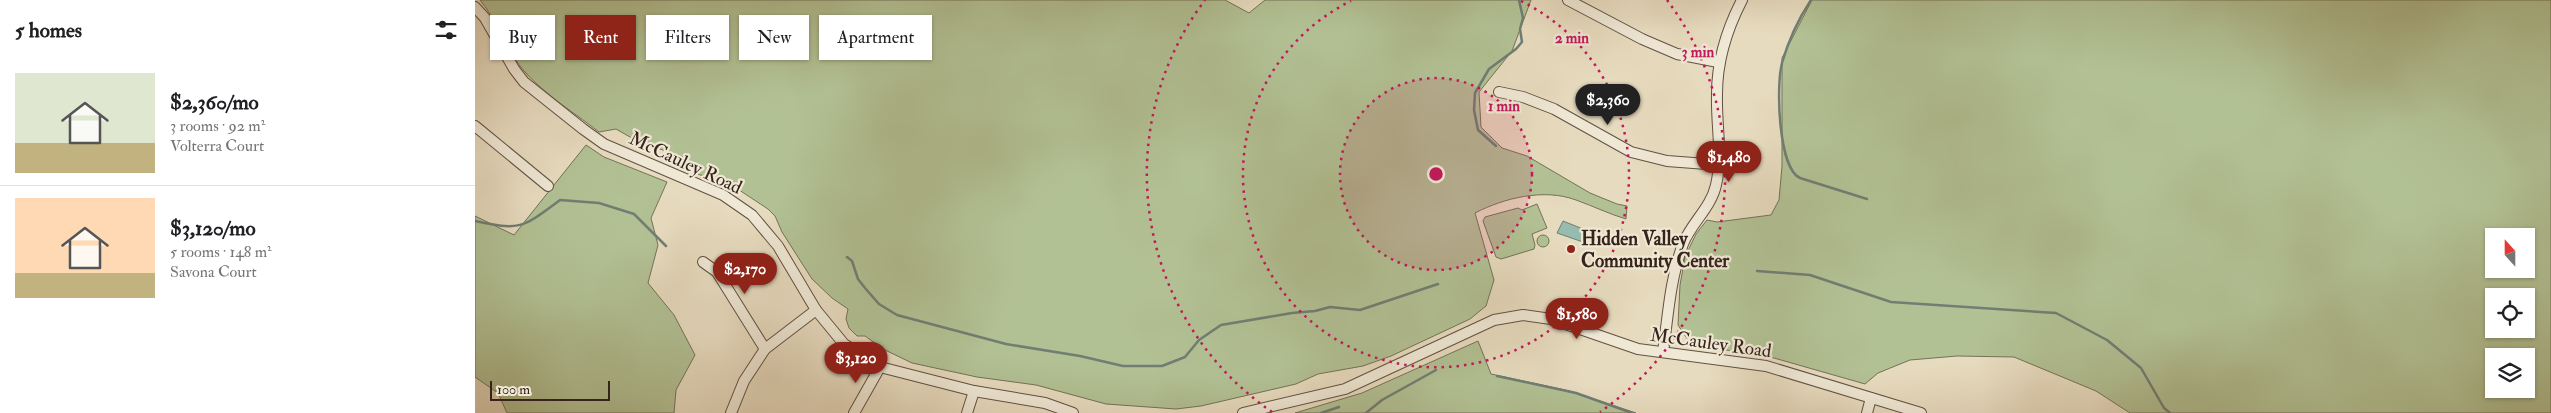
<!DOCTYPE html>
<meta charset="utf-8">
<style>
body{margin:0;font-family:"IM FELL Double Pica",serif;background:#f6f6f6;color:#202124;height:100vh;display:flex;flex-direction:column;font-size:19px;white-space:nowrap}
*{box-sizing:border-box;margin:0}
p{font-size:16px;color:#757577}
.icon{flex:none;width:28px;height:28px;fill:none;stroke:currentColor;stroke-width:2;stroke-linecap:round;stroke-linejoin:round}
.map{position:relative;flex:1;overflow:hidden}
.sheet{display:flex;flex-direction:column;background:#fff;width:475px}
.sheet>*{flex:none}
.banner{position:absolute;left:15px;top:15px;width:475px;height:45px;display:flex;gap:10px}
.needle{width:32px;rotate:339deg}
.buttons{position:absolute;left:2010px;top:228px;display:grid;gap:10px}
.buttons a{display:grid;place-items:center;width:50px;height:50px;border-radius:0px;background:#fff;box-shadow:0 1px 4px #0004;font-size:25px}
.scale{position:absolute;left:15px;bottom:12px;width:120px;box-sizing:border-box;padding-left:5px;border:2px solid #36231b;border-top:0;font-size:14px;line-height:18px;white-space:nowrap;color:#36231b;-webkit-text-stroke:4px #efe8d5;paint-order:stroke}
.price{position:absolute;translate:-50% -42px;padding:0 11px;border-radius:18px;background:#8f2418;color:#fff;font-size:16px;line-height:32px;filter:drop-shadow(0 1px 2px #0008)}
.price::after{content:'';position:absolute;left:50%;top:30px;width:15px;height:11px;margin-left:-8px;background:inherit;clip-path:polygon(0 0,100% 0,50% 100%)}
.price.active{background:#222;color:#fff}
ul{padding:0;list-style:none}
li{display:flex;align-items:center;gap:15px;height:125px;padding:0 15px}
li+li{border-top:1px solid #e0e0e0}
li span{display:grid;place-items:center;flex:none;width:140px;height:100px;border-radius:0px;color:#555}
li>.icon{margin-inline-start:auto}
span .icon{width:60px;height:60px;fill:#fffc;stroke-width:1}
li b{font-size:21px}
h2{display:flex;justify-content:space-between;align-items:center;height:60px;padding:0 15px;font-size:21px}
.tag{padding:0 18px;border-radius:0px;background:#fff;box-shadow:0 1px 4px #0004;font-size:18px;line-height:45px}
.tag.active{background:#8f2418;color:#fff}
main{display:flex;flex:1;min-height:0}
.map>svg:first-child{display:block}
.green{fill:#b2c194;stroke:#747258;fill-rule:evenodd}
.water{fill:#97bbaf;stroke:#707e74}
.lines{fill:none;stroke-linecap:round;stroke-linejoin:round}
.stream{stroke:#707e74;stroke-width:2.5}
.minor-casing{stroke:#625144;stroke-width:12}
.minor{stroke:#efe8d5;stroke-width:10}
.ring{fill:none;stroke:#c2185b;stroke-width:2.5;stroke-dasharray:2.5 5}
.poi-dot{fill:#8f2418;stroke:#efe8d5;stroke-width:2}
.labels{text-anchor:middle;stroke-width:4.5;stroke-linejoin:round;paint-order:stroke}
.street-label{font-size:19px;fill:#36231b;stroke:#efe8d5}
.poi-label{font-size:19px;font-weight:bold;fill:#36231b;stroke:#efe8d5;text-anchor:start}
.centre{fill:#c2185b;stroke:#efe8d5;stroke-width:2.5}
.ring-label{font-size:15px;text-anchor:middle;font-weight:bold;fill:#c2185b;stroke:#efe8d5;stroke-width:4.5;stroke-linejoin:round;paint-order:stroke}
</style>
<main>
<section class="sheet">
<h2>5 homes<svg class="icon" aria-label="filters" viewBox="0 0 24 24"><path d="M4 7h16M4 17h16"/><circle cx="9" cy="7" r="2"/><circle cx="15" cy="17" r="2"/></svg></h2>
<ul>
<li><span style="background:linear-gradient(#dfe7d0 70%,#c2b280 0)"><svg class="icon" aria-label="home" viewBox="0 0 24 24"><path d="M3 11l9-7 9 7M6 9v11h12V9"/></svg></span><div><b>$2,360/mo</b><p>3 rooms · 92 m²</p><p>Volterra Court</p></div></li>
<li><span style="background:linear-gradient(#ffd9b3 75%,#c2b280 0)"><svg class="icon" aria-label="home" viewBox="0 0 24 24"><path d="M3 11l9-7 9 7M6 9v11h12V9"/></svg></span><div><b>$3,120/mo</b><p>5 rooms · 148 m²</p><p>Savona Court</p></div></li>
</ul>
</section>
<div class="map">
<svg width="2076" height="413" viewBox="0 0 2076 413">
<rect width="100%" height="100%" fill="#e7dbbf"/>
<filter id="stains"><feTurbulence type="fractalNoise" baseFrequency=".004" numOctaves="4"/><feColorMatrix values="0 0 0 0 .2 0 0 0 0 .09 0 0 0 0 .02 0 0 0 .5 -.17"/></filter>
<radialGradient id="worn" r=".72"><stop offset=".6" stop-color="#630" stop-opacity="0"/><stop offset="1" stop-color="#630" stop-opacity=".3"/></radialGradient>
<!-- green -->
<g class="green">
<path d="M5 0H750L774 13 790 0H1056L1037 51 1004 92 1006 127 1027 148 1052 156 1115 193 1142 204 1152 206 1151 219C1134 214 1118 206 1101 200 1069 188 1029 198 1000 213L1019 280 1011 306 995 319 916 356 888 366 843 374 821 384 726 406 701 409 631 404 561 385 502 377 437 363 408 349 390 336H382L374 328 371 319 373 309 357 298 337 279 307 232 300 216 293 209 255 184 219 173 215 169 211 158 162 141 141 129 124 132C96 110 60 89 40 59 27 39 20 18 5 0Z"/>
<path d="M1337 0H2076V413H1655L1621 391 1539 357 1482 356 1435 360 1403 373 1390 384 1285 354 1217 346 1203 325 1205 285 1210 257 1221 234 1232 220 1242 222 1296 215 1304 200 1307 166V58ZM2051 236V269H2019V236ZM2019 296H2051V329H2019ZM2019 356H2051V389H2019Z"/>
<polygon points="111,145 129,157 192,182 176,218 183,245 173,283 199,315 220,355 201,390 199,413 32,413 23,393 0,377 0,216 39,235"/>
<polygon points="1062,204 1072,228 1057,234 1060,245 1059,249 1026,259 1021,257 1008,221 1010,217 1043,208 1047,210"/>
<circle cx="1068" cy="241" r="6"/>
<polygon points="1003,341 1016,374 1095,391 1161,413 820,413 887,393"/>
</g>
<!-- water -->
<polygon class="water" points="1088,221 1113,231 1108,242 1082,233"/>
<g class="lines">
<!-- stream -->
<g class="stream">
<path d="M1336 0C1324 18 1313 42 1307 63 1301 85 1303 168 1325 178L1392 199"/>
<polyline points="1021,146 1003,130 999,110 1000,93 1014,69 1041,49 1047,42 1045,29 1048,18 1044,0"/>
<path d="M0 221C46 231 47 228 85 200L124 203 159 214 191 246"/>
<polyline points="372,257 377,261 383,279 390,288 404,304 422,315 531,344 605,356 648,366 687,366 710,357 724,340 746,325 817,313 840,311 855,307 885,310 963,284"/>
<polyline points="1282,271 1335,275 1416,302 1581,313 1632,340 1666,368 1689,408 1695,413"/>
<polyline points="1022,376 1101,393 1157,413"/>
<polyline points="846,413 864,407"/>
<polyline points="891,413 907,400 961,370"/>
</g>
<!-- minor casing -->
<g class="minor-casing">
<g id="minor">
<polyline points="1093,0 1167,39 1202,54 1243,62"/>
<polyline points="0,7 10,18 39,69 49,82 108,129 129,144 248,195 277,215 303,246 341,310 369,344 405,367 499,391 570,403 598,413"/>
<polyline points="1024,92 1048,97 1079,109 1156,152 1192,161 1245,165"/>
<polyline points="0,126 73,186"/>
<polyline points="228,262 242,272 290,349"/>
<path d="M1188 352C1193 316 1195 279 1208 244 1216 223 1236 208 1241 185 1248 155 1241 125 1242 94 1242 62 1252 29 1267 0"/>
<polyline points="256,413 269,381 290,349 341,310"/>
<polyline points="379,413 405,367"/>
<polyline points="492,413 499,391"/>
<polyline points="768,413 870,389 1019,320 1048,315 1076,319 1163,349 1291,366 1446,413"/>
<polyline points="1392,413 1396,398"/>
</g>
</g>
<!-- minor -->
<use href="#minor" class="minor"/>
</g>
<!-- distance rings -->
<circle cx="961" cy="174" r="96" fill="#c2185b" fill-opacity=".12"/>
<g class="ring">
<circle cx="961" cy="174" r="96"/>
<path d="M1046 1A193 193 0 1 1 876 1"/>
<path d="M797 412A289 289 0 0 1 730 0M1192 0A289 289 0 0 1 1125 412"/>
</g>
<!-- markers -->
<circle class="poi-dot" cx="1096" cy="249" r="5"/>
<g class="labels">
<!-- street labels -->
<g class="street-label">
<text transform="translate(211 162) rotate(25)" y="7">McCauley Road</text>
<text transform="translate(1236 342) rotate(8)" y="7">McCauley Road</text>
</g>
<!-- poi labels -->
<g class="poi-label">
<text x="1106" y="245">Hidden Valley<tspan x="1106" dy="22">Community Center</tspan></text>
</g>
</g>
<circle cx="961" cy="174" r="8" class="centre"/>
<g class="ring-label">
<text x="1097" y="43">2 min</text>
<text x="1223" y="57">3 min</text>
<text x="1029" y="111">1 min</text>
</g>
<rect width="100%" height="100%" filter="url(#stains)"/>
<rect width="100%" height="100%" fill="url(#worn)"/>
</svg>
<div class="buttons">
<a><svg class="needle" viewBox="-14 -14 28 28"><path d="M0-13l5 13h-10z" fill="#e53935"/><path d="M0 13l5-13h-10z" fill="#757577"/></svg></a>
<a><svg class="icon" aria-label="locate" viewBox="0 0 24 24"><circle cx="12" cy="12" r="6"/><path d="M12 2v4M12 18v4M2 12h4M18 12h4"/></svg></a>
<a><svg class="icon" aria-label="layers" viewBox="0 0 24 24"><path d="M12 4l9 5-9 5-9-5zM3 14l9 5 9-5"/></svg></a>
</div>
<div class="scale">100 m</div>
<b class="price active" style="left:1133px;top:126px">$2,360</b>
<b class="price" style="left:1254px;top:183px">$1,480</b>
<b class="price" style="left:270px;top:295px">$2,170</b>
<b class="price" style="left:1102px;top:340px">$1,580</b>
<b class="price" style="left:381px;top:384px">$3,120</b>
<div class="banner">
<a class="tag">Buy</a>
<a class="tag active">Rent</a>
<a class="tag">Filters</a>
<a class="tag">New</a>
<a class="tag">Apartment</a>
</div>
</div>
</main>
